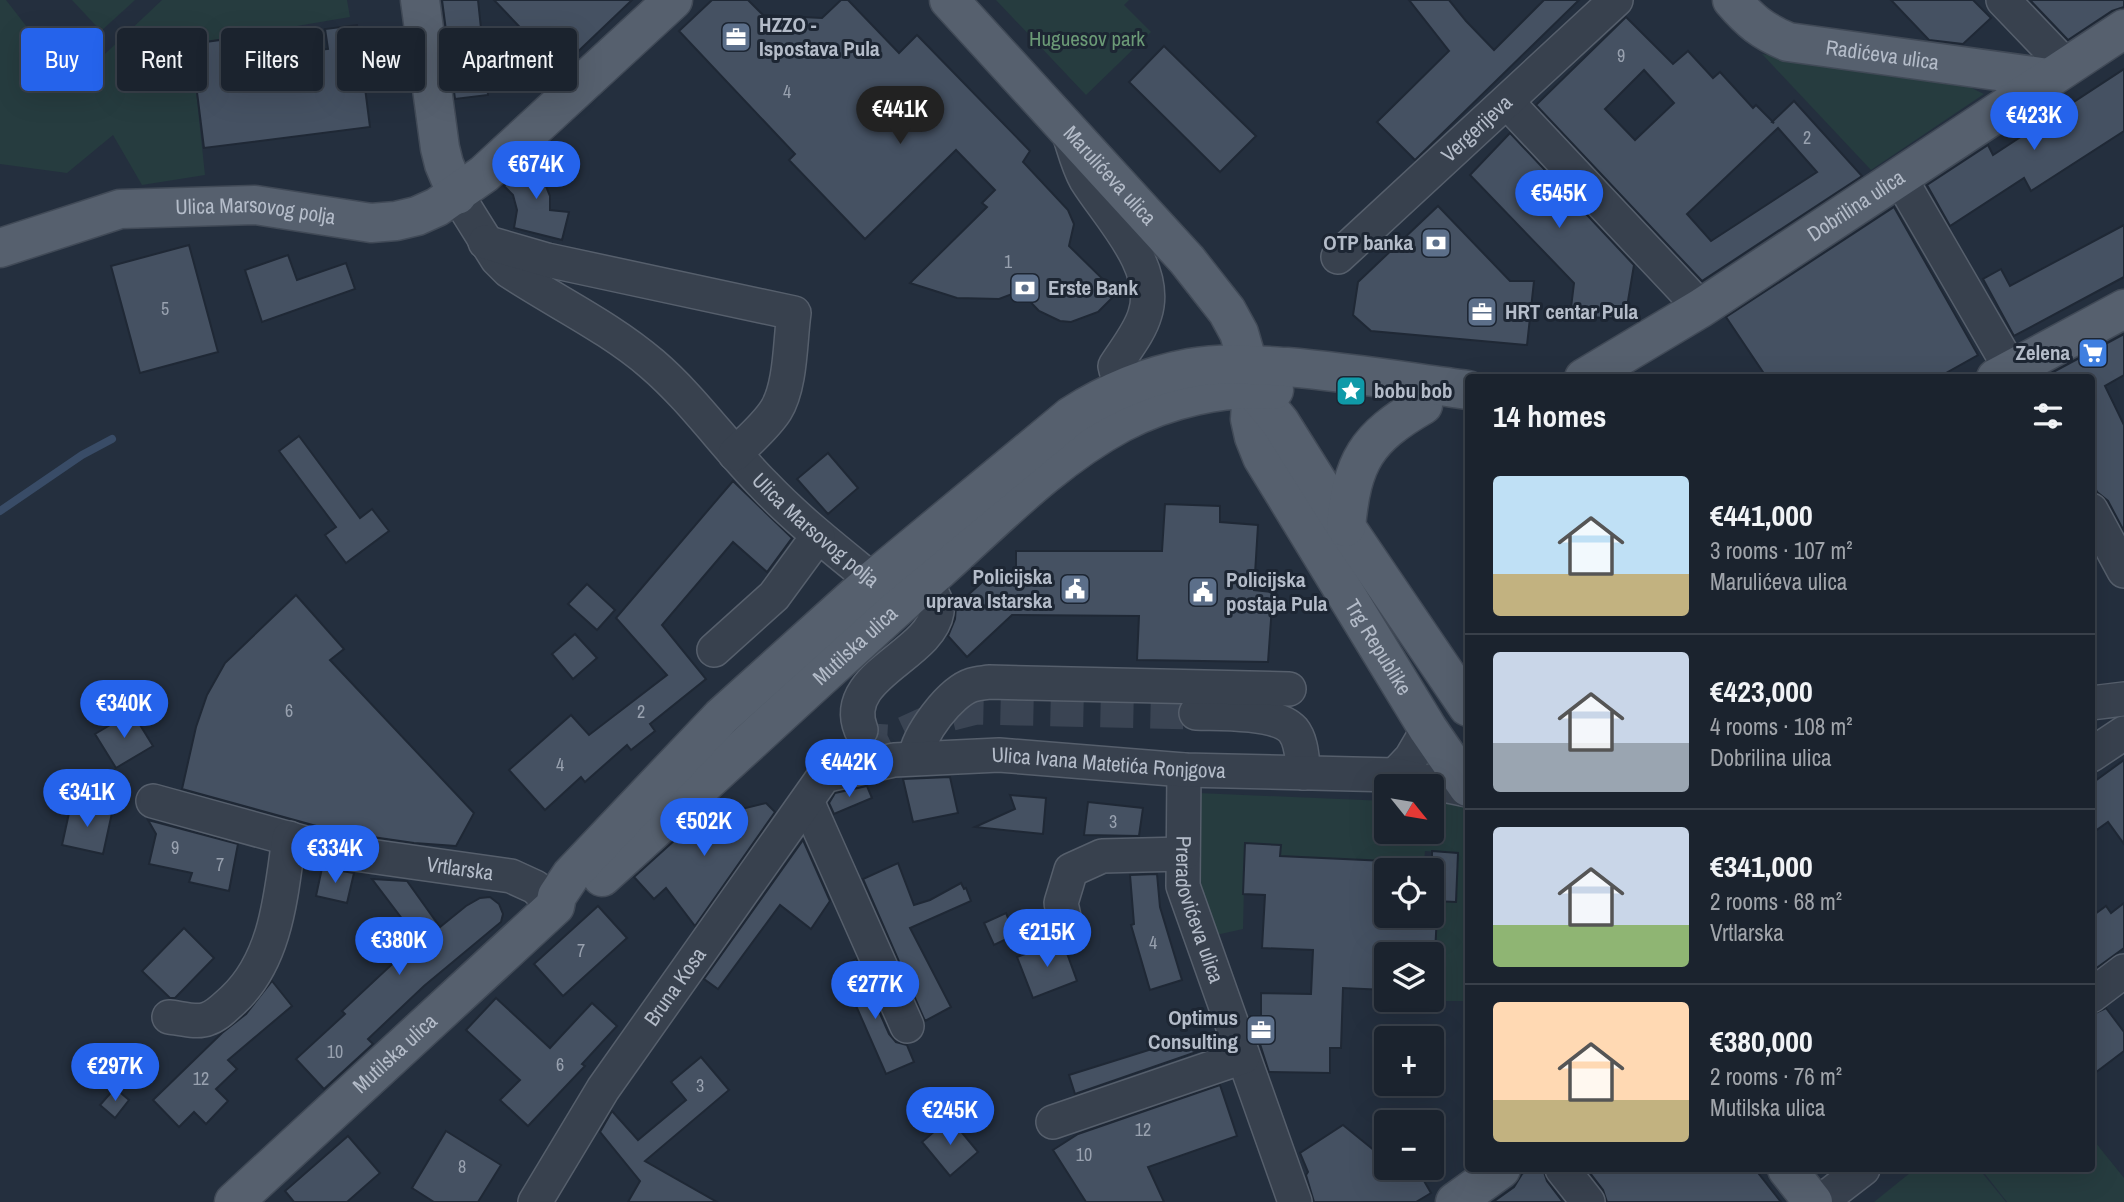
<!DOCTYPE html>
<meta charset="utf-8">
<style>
body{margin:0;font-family:"Archivo Narrow",sans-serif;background:#242b36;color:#f1f3f6;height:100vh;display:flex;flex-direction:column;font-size:26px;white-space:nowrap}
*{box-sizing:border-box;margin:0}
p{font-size:23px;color:#a0a4aa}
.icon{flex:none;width:38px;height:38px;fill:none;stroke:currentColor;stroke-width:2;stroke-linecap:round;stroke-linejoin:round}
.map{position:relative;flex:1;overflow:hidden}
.side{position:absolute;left:1465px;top:374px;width:630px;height:798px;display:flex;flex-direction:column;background:#1b232e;border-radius:7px;box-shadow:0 7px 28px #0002,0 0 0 2px #39404a}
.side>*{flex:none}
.hud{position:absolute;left:21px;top:28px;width:665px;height:63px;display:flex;gap:14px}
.needle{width:46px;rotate:120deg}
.buttons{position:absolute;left:1374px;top:774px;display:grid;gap:14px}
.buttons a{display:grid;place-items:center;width:70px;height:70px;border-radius:7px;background:#1b232e;box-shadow:0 7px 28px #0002,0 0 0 2px #39404a;font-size:35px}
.price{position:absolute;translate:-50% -60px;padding:0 16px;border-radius:24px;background:#2563eb;color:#fff;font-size:23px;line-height:46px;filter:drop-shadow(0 2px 4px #0008)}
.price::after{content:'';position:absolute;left:50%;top:42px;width:21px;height:16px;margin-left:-10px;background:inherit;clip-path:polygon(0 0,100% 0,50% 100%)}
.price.on{background:#222;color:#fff}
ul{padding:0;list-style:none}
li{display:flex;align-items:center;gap:21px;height:175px;padding:0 28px}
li+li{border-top:2px solid #39404a}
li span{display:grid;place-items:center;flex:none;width:196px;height:140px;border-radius:7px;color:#555}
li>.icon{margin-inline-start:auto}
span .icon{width:84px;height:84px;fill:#fffc;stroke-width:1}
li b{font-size:30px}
h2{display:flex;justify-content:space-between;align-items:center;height:84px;padding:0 28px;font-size:30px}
.chip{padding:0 24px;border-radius:7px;background:#1b232e;box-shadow:0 7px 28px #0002,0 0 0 2px #39404a;font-size:24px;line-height:63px}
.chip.on{background:#2563eb;color:#fff}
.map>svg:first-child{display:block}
.green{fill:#263c3f}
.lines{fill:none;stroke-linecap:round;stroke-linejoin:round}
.stream{stroke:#394c67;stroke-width:8}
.building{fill:#455162;stroke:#1f2835;stroke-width:2;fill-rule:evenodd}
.minor-tunnel{stroke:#3a4453;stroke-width:33;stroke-dasharray:33 17;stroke-linecap:butt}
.minor-casing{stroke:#565f6c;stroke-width:36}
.major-casing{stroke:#414a57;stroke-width:41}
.minor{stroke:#38414e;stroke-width:33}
.major{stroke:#56606e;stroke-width:38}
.labels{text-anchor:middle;stroke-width:6;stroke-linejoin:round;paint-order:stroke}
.number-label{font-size:18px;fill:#98a1af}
.poi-label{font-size:21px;font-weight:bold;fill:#b4bcc9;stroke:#1d2633;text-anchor:start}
.park-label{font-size:21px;fill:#6b9a76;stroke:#1d2633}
.street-label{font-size:21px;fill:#b4bcc9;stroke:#1d2633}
</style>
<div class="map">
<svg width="2124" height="1202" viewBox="0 0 2124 1202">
<rect width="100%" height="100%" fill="#242f3e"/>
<!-- green -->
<g class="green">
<polygon points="0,0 6,0 72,85 162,0 347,0 350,17 191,44 205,175 142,185 113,135 67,173 0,164"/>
<polygon points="72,0 135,0 101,31"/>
<polygon points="996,0 1129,0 1124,5 1151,32 1086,95"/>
<polygon points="1762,54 1955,80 1984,94 1871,170"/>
<polygon points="1198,793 1386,801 1386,831 1432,831 1432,803 1462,804 1468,810 1468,1001 1433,1001 1438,901 1456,902 1458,853 1425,851 1424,863 1280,856 1281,846 1245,844 1243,929 1216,935 1195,881"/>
<polygon points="2091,1137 2124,1178 2124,1202 2007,1202 1981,1169 2091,1169"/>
<polygon points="1915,1169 1979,1169 2006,1202 1874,1202"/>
</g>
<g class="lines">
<!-- stream -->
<polyline class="stream" points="0,511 82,455 112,439"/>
</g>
<!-- building -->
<g class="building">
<polygon points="442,0 478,0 488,95 455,99"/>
<polygon points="494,0 632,0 544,84 518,56 533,41"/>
<polygon points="712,0 748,0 763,15 822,18 841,0 848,0 899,53 917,35 1030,151 1023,162 1068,210 1074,224 1069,246 1117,293 1098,312 1071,322 1060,321 1039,311 1020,291 999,299 957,298 910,283 987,207 982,203 995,190 956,150 865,239 789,160 795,154 679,31"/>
<polygon points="1409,0 1449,0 1466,21 1494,50 1544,0 1579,0 1415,160 1377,122 1449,51"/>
<polygon points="1891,0 1973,0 1991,18 1963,44 1929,40"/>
<polygon points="2030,0 2124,0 2124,7 2112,11 2068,40"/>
<path d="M1626 17 1673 64 1688 51 1713 78 1720 72 1753 108 1756 105 1774 123 1772 122 1794 101 1862 176 1702 281 1536 105ZM1644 70 1674 103 1635 140 1605 109ZM1778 128 1817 172 1711 241 1687 214Z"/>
<polygon points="357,25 370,127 204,148 191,44 220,40 223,62 328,49 325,29"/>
<polygon points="1164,46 1256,136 1220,172 1129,82"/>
<polygon points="2124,69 2124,131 2031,191 2024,178 1950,226 1927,185 1988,145 1993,155"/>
<polygon points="1510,133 1634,265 1625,319 1570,316 1574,283 1470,175"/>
<polygon points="540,152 555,169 543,179 550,196 550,210 569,212 562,240 514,228 517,210 513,195 504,186"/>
<polygon points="1438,206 1510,281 1534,281 1527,345 1371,331 1353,315 1358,282"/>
<polygon points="1894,207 1978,355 1937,378 1767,378 1726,317"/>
<polygon points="2124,225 2124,277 2014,336 1983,279 2001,269 2010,286"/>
<polygon points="189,245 218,352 140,373 111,266"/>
<polygon points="288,255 297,280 346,263 355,289 262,322 245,270"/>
<polygon points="2124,334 2124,375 2105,386 2124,425 2124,531 2108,501 2097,492 2091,480 2091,378 2042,378"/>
<polygon points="299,436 360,518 372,509 389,531 346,563 325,535 336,527 279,451"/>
<polygon points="828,453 858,488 828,514 797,479"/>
<polygon points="733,481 792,538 767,572 733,542 662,625 706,679 650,724 655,731 631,750 627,745 585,782 581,777 545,810 509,770 571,715 589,735 667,675 616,618"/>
<polygon points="1165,504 1220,506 1220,522 1258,525 1254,590 1273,592 1268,662 1137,660 1139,616 1012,615 967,657 948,636 955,619 956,606 991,574 1016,574 1016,551 1162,551"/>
<polygon points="587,584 615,610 597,630 568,604"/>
<polygon points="296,595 344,649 330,660 474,813 456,846 414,843 338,832 182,789 196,727 207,695 225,663"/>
<polygon points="575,634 597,658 573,679 552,654"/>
<polygon points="132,712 153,746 116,768 95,734"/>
<polygon points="2124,760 2124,844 2108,822 2091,834 2091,784"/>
<polygon points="950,777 958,813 913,822 903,779"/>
<polygon points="867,786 872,798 834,814 829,803 835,793"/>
<polygon points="1010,795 1046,798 1043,834 975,827 1015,809"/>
<polygon points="1088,802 1143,808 1139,836 1084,835"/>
<polygon points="766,803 775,812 695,926 666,888 654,899 634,877 697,820"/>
<polygon points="71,804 112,813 103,854 62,845"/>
<polygon points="148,820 238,844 229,891 189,882 192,873 149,864 156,834"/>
<polygon points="803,840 830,901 811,929 780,905 718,989 704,979"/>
<polygon points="1245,843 1281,845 1280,856 1386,861 1386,915 1437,915 1435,953 1397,951 1397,954 1386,954 1386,990 1343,988 1341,1048 1330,1048 1330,1073 1269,1072 1251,1016 1261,1016 1261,993 1311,994 1313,950 1262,948 1265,895 1243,894"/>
<polygon points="1432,851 1458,853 1456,902 1432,901"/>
<polygon points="898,863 914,905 930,900 961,883 964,889 966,888 971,901 910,928 951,1007 925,1021 863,879"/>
<polygon points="322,868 354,873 347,903 316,896"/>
<polygon points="1157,874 1160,907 1182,980 1150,990 1131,925 1134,924 1130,875"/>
<polygon points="372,879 407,881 440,927 466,906 480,898 490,897 499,904 503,914 501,922 424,986 368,1039 373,1044 324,1089 296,1059 345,1014 342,1011 418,940"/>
<polygon points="2124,903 2124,948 2091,972 2091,917 2106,906 2111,913"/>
<polygon points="598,906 627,938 563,996 534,964"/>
<polygon points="1006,913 1015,935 994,945 984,923"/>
<polygon points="184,928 214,958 175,998 170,998 142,971"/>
<polygon points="1056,942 1064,945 1077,981 1033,998 1017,957"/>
<polygon points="856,959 889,1034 896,1042 907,1045 914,1062 886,1074 839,967"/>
<polygon points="272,981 292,1006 228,1060 237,1069 216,1089 228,1101 206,1124 194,1112 179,1127 153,1100 222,1033 246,1014"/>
<polygon points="496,998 550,1048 592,1003 617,1026 582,1064 585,1066 528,1126 500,1100 520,1080 466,1030"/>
<polygon points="2106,1008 2124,1032 2124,1051 2091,1076 2091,1015"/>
<polygon points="1203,1033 1208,1048 1075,1094 1069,1075"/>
<polygon points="701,1057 729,1090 645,1161 717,1202 628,1202 640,1181 600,1132 612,1111 638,1140 686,1100 671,1082"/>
<polygon points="1220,1085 1237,1136 1148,1167 1164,1202 1086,1202 1053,1150 1078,1134"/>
<polygon points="115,1088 129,1100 115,1118 100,1105"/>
<polygon points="950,1118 978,1152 950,1176 922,1142"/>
<polygon points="1343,1125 1386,1160 1386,1167 1416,1167 1431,1193 1416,1202 1314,1202 1306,1175 1308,1172 1300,1153"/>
<polygon points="446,1131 501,1165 478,1202 434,1202 412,1188"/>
<polygon points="348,1136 380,1173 347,1202 294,1202 285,1191"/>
<polygon points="1529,1169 1543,1169 1547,1181 1563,1202 1493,1202 1514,1187 1522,1174"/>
<polygon points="1587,1169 1755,1169 1781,1202 1607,1202 1603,1190"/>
</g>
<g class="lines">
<!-- minor-tunnel -->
<polyline class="minor-tunnel" points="861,730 871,740 887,741 937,718 976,708 1196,713"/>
<!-- minor casing -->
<g class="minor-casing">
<g id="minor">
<polyline points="2003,0 2066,66"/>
<polyline points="1507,102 1701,308"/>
<path d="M1069 134C1074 149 1078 166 1086 180 1109 217 1160 267 1145 314 1140 332 1125 350 1115 366 1117 377 1121 381 1131 385"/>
<polyline points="1900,178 2016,378"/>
<path id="s1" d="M457 195 497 259 509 271C556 302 609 327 652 364 694 400 725 446 764 485 804 527 849 560 893 597"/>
<path d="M485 242 547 260 794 313C790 341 791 386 776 410 766 426 749 440 735 454"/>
<path id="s2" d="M1338 257 1616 0"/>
<polyline points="2091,510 2124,571"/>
<polyline points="714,650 774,596 818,536"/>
<polyline points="2091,703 2124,699"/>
<path d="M1196 713C1220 714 1276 711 1293 730 1302 741 1302 759 1304 773"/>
<path d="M861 730C839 676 930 656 937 612 939 602 930 591 925 583"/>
<polyline points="2091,755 2124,733"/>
<path d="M915 758C918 735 950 692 972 685 978 683 984 683 989 682L1289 689"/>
<path id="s3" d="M1184 770 1183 886 1295 1202"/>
<polyline points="1395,775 1411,758 1428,729"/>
<path id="s4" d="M153 801 334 851 511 876 535 887 555 906"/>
<polyline points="807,801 907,1026"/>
<polyline points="1066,926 1061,903 1071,870 1102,856 1183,854"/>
<polyline points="2091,996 2124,971"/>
<path d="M169 1017C180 1018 197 1023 207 1019 217 1016 225 1007 233 1000 277 959 281 894 289 838"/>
<polyline points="1053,1122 1243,1057"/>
<polyline points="1562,1169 1588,1202"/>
<path id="s5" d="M535 1202 603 1089 824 776 894 760 999 755 1184 770 1395 775 1468 790"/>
<polyline points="1820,1202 1863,1169"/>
</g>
</g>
<!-- major casing -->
<g class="major-casing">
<g id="major">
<polyline points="420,0 440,148 444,164 457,195"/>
<path id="s6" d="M949 0 1187 260 1227 311 1239 333 1248 364 1252 388 1250 419 1254 437 1262 457 1428 729 1468 787"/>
<path id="s7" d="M1732 0C1750 21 1762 31 1788 42L2048 78"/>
<path id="s8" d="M0 248 120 209 255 205 371 223 396 221 417 216 437 207 484 174 673 0"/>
<path id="s9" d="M1584 378 1701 308 2124 29"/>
<polyline points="1996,378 2124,309"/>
<polyline points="1252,388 1280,422 1346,527 1468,707"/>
<path d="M1346 527C1352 461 1366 438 1423 405"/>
<path id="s10" d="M602 877C715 775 826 671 939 570 997 518 1052 460 1121 423 1166 399 1224 385 1274 390"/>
<polyline points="1787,1169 1813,1202"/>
<path id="s11" d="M234 1202 555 906 557 896 571 875 721 717 873 580 1071 416C1107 393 1147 376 1190 368 1222 362 1254 365 1287 367 1347 372 1408 382 1468 390"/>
<polyline points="1455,1202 1501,1169"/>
</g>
</g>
<!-- minor -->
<use href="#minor" class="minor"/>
<!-- major -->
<use href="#major" class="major"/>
</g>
<!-- icons -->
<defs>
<g id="office-square" transform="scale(1.575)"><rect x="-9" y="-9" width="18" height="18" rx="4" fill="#5c6f8a" stroke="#1d2633"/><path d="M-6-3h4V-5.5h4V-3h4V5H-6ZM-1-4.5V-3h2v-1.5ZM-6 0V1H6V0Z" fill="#fff"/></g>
<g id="bank-square" transform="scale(1.575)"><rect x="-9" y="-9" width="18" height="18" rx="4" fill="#5c6f8a" stroke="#1d2633"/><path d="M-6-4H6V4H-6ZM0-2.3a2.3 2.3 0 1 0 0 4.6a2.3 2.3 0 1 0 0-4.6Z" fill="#fff"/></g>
<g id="supermarket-square" transform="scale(1.575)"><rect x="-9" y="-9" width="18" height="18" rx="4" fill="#3f7fe0" stroke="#1d2633"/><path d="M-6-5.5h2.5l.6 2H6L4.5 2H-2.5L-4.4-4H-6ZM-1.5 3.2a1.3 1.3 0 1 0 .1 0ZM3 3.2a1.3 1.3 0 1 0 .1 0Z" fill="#fff"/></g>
<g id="sight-square" transform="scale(1.575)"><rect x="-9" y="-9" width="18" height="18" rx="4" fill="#0f9aa8" stroke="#1d2633"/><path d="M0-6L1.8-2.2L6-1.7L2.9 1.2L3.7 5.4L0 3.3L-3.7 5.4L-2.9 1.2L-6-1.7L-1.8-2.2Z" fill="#fff"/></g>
<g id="civic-square" transform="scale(1.575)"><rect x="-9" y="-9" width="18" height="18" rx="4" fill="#5c6f8a" stroke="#1d2633"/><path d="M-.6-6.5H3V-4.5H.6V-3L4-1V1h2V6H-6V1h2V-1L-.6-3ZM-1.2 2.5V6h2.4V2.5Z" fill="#fff"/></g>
</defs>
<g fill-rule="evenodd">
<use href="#office-square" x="736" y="37"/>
<use href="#bank-square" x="1436" y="243"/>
<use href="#bank-square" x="1025" y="288"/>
<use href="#office-square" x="1482" y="312"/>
<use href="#supermarket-square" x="2093" y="353"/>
<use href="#sight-square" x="1351" y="391"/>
<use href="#civic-square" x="1075" y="589"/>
<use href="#civic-square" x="1203" y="592"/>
<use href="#office-square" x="1261" y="1030"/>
</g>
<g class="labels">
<!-- number labels -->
<g class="number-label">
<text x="1621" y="62">9</text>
<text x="787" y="98">4</text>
<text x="1807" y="144">2</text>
<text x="1008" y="268">1</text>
<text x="165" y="315">5</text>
<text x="289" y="717">6</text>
<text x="641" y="718">2</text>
<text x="560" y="771">4</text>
<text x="1113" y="828">3</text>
<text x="175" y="854">9</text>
<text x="220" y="871">7</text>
<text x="1153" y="949">4</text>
<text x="581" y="957">7</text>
<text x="335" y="1058">10</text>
<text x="560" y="1071">6</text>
<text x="201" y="1085">12</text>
<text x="700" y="1092">3</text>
<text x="1143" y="1136">12</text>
<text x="1084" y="1161">10</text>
<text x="462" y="1173">8</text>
</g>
<!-- poi labels -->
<g class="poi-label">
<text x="759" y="32">HZZO -<tspan x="759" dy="24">Ispostava Pula</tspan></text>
<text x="1413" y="250" text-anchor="end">OTP banka</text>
<text x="1048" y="295">Erste Bank</text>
<text x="1505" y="319">HRT centar Pula</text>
<text x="2070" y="360" text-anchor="end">Zelena</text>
<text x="1374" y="398">bobu bob</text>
<text x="1052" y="584" text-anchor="end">Policijska<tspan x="1052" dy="24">uprava Istarska</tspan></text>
<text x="1226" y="587">Policijska<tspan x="1226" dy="24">postaja Pula</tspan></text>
<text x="1238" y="1025" text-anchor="end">Optimus<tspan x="1238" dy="24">Consulting</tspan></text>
</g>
<!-- park labels -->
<g class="park-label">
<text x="1087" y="46">Huguesov park</text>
</g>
<!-- street labels -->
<g class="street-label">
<text dy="7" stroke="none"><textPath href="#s7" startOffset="166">Radićeva ulica</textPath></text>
<text dy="7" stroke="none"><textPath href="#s2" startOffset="189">Vergerijeva</textPath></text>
<text dy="7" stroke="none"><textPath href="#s6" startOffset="238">Marulićeva ulica</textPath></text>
<text dy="7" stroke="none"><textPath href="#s9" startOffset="322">Dobrilina ulica</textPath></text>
<text dy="7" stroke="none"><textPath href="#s8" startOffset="262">Ulica Marsovog polja</textPath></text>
<text dy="7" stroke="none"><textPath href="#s1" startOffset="497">Ulica Marsovog polja</textPath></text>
<text dy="7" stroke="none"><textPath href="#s10" startOffset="343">Mutilska ulica</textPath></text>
<text dy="7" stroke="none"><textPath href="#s6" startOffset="793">Trg Republike</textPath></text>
<text dy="7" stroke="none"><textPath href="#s5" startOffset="802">Ulica Ivana Matetića Ronjgova</textPath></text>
<text dy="7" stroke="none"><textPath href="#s4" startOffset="315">Vrtlarska</textPath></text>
<text dy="7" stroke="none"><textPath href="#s3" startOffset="142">Preradovićeva ulica</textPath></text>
<text dy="7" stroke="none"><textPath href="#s5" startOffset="257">Bruna Kosa</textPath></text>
<text dy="7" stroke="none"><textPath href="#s11" startOffset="219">Mutilska ulica</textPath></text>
</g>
</g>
</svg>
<div class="buttons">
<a><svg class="needle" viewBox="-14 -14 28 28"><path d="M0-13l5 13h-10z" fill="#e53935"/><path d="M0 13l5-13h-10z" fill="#a0a4aa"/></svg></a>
<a><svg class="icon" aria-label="locate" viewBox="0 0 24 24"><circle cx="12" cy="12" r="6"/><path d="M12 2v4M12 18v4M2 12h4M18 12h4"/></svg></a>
<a><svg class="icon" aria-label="layers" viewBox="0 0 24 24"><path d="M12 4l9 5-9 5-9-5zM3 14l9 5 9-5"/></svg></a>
<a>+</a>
<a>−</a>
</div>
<b class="price on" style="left:900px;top:146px">€441K</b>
<b class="price" style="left:2034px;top:152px">€423K</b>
<b class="price" style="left:536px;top:201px">€674K</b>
<b class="price" style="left:1559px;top:230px">€545K</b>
<b class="price" style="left:124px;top:740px">€340K</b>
<b class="price" style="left:849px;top:799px">€442K</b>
<b class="price" style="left:87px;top:829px">€341K</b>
<b class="price" style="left:704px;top:858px">€502K</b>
<b class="price" style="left:335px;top:885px">€334K</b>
<b class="price" style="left:1047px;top:969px">€215K</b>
<b class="price" style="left:399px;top:977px">€380K</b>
<b class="price" style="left:875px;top:1021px">€277K</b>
<b class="price" style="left:115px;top:1103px">€297K</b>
<b class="price" style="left:950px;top:1147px">€245K</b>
<div class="hud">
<a class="chip on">Buy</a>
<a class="chip">Rent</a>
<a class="chip">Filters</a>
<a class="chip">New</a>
<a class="chip">Apartment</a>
</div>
<section class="side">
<h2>14 homes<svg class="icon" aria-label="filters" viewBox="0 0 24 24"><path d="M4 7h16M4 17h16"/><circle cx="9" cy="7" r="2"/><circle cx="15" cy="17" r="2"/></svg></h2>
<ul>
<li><span style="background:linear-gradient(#bfe0f5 70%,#c2b280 0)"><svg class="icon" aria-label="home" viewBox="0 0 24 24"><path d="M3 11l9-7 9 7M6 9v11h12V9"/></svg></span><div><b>€441,000</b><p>3 rooms · 107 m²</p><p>Marulićeva ulica</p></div></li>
<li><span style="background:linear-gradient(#c9d6e8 65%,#9aa5b1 0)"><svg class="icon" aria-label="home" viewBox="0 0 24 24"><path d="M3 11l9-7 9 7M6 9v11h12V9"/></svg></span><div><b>€423,000</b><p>4 rooms · 108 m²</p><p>Dobrilina ulica</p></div></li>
<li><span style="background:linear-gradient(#c9d6e8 70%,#8fb573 0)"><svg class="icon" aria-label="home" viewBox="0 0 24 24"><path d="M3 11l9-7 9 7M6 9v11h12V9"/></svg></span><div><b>€341,000</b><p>2 rooms · 68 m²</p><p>Vrtlarska</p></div></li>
<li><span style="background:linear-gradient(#ffd9b3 70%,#c2b280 0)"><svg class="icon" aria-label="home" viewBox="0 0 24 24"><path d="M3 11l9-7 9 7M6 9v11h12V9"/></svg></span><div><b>€380,000</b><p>2 rooms · 76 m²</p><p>Mutilska ulica</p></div></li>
</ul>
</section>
</div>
